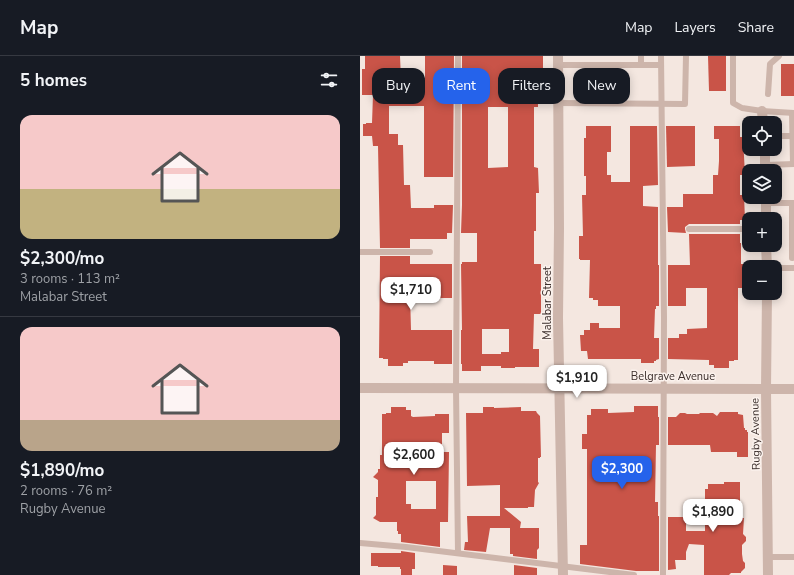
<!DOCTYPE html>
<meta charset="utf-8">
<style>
body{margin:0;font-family:"Nunito Sans",sans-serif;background:#20242c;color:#f1f3f6;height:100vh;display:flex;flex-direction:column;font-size:15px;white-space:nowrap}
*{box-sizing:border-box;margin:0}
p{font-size:13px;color:#9ea1a6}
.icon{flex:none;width:22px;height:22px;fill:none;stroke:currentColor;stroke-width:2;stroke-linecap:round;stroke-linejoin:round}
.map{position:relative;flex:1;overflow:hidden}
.details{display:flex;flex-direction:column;background:#171b24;width:360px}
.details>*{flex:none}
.hud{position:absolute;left:12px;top:12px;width:362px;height:36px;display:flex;gap:8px}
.tools{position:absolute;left:382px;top:60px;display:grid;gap:8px}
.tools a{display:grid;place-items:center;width:40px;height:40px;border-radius:8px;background:#171b24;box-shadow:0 2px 10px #0003;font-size:20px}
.price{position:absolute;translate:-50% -34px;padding:0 9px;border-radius:8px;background:#fff;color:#222;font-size:13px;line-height:26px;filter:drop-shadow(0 1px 2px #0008)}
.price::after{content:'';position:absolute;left:50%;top:24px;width:12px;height:9px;margin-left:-6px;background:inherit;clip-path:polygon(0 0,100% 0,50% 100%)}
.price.selected{background:#2563eb;color:#fff}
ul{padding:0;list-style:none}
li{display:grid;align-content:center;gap:8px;height:212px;padding:0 20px}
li+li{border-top:1px solid #363941}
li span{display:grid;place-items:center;height:124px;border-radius:12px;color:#555}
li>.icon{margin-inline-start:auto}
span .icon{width:72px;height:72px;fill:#fffc;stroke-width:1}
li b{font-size:17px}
h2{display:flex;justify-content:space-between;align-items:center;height:48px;padding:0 20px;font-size:17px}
.chip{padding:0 14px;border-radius:12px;background:#171b24;box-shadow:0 2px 10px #0003;font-size:14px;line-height:36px}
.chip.selected{background:#2563eb;color:#fff}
header{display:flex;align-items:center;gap:24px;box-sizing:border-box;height:56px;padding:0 20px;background:#171b24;border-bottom:1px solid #363941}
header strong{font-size:19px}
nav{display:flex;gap:22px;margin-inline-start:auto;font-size:14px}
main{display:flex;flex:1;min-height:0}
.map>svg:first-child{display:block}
.building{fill:#c95448;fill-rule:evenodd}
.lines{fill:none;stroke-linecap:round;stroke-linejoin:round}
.lane{stroke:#cdb5ab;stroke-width:6}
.street{stroke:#cdb5ab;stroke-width:10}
.labels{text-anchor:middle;stroke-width:3;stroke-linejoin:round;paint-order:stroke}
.street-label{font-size:11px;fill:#3a2d2a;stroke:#fbf2ed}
</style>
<header>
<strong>Map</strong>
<nav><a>Map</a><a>Layers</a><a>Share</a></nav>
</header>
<main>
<section class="details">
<h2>5 homes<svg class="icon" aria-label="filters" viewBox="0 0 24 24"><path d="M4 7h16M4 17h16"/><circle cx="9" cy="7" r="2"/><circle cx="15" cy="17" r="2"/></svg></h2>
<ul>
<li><span style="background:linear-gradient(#f6c9c9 60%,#c2b280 0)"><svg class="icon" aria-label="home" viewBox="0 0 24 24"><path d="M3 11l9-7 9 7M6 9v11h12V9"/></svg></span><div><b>$2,300/mo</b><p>3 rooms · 113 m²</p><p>Malabar Street</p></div></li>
<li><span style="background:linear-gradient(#f6c9c9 75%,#b9a48a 0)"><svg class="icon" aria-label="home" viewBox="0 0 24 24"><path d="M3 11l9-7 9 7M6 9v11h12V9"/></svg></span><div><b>$1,890/mo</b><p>2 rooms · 76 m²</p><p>Rugby Avenue</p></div></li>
</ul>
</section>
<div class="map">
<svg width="434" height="519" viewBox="0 0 434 519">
<rect width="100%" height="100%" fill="#f4e7e0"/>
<!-- building -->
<g class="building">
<polygon points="5,0 40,0 41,24 65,24 65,0 94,0 93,121 64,121 64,50 29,50 29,78 38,78 38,89 43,89 44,129 50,129 51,152 74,152 74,149 93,149 92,177 87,177 87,183 50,183 50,192 20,192 18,90 13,90 12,80 3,80 3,68 6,68 6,67 12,67 13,39 2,39 2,13 5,13"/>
<path d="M102 0H183V13H178V51H174V111L178 112 179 137H176V175H174V208H181V258H174L173 293H179V311H155V312H141V310H121V315H102V308H101V274H102L101 208H102V206H117V177H101L102 149ZM128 51H148V111L128 112ZM122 273H149V296H141V298H122Z"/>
<polygon points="348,0 366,0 366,35 349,35"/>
<rect x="421" y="8" width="13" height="32"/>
<polygon points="226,70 251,70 251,96 247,96 247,119 251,119 251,126 270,126 270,70 297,70 298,129 283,130 283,150 298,151 298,209 299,209 299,250 296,250 296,253 295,253 294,282 299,282 299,303 296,304 296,305 294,305 294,307 281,307 281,303 228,303 227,295 221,295 220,279 224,279 224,274 230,274 230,267 239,267 239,272 260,272 260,250 238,250 238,244 233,244 233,242 229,242 230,204 220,204 220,203 219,203 219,180 223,180 222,139 226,139 226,120 224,120 224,82 226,82"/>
<polygon points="306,70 335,70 335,110 307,111"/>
<polygon points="354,70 380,70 380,81 383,81 385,119 380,119 380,139 384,139 385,164 380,164 380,168 329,168 325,171 325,173 326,177 308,176 307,151 323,151 323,138 353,138 353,119 358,119 359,105 359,83 354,83"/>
<polygon points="329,178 380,178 380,187 381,187 381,208 385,208 386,232 378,232 378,304 374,304 374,305 369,305 369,312 354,312 354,309 349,309 349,304 308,303 308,282 319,282 319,278 327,278 327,273 347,272 347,232 326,232 326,250 308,250 308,209 330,209"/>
<polygon points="20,200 50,200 50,208 92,208 92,242 74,242 74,238 50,238 51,274 92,274 92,308 74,308 74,305 48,305 48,307 43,307 43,310 28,310 28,303 23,303 23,302 19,302"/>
<polygon points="274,350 298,350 298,361 299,361 299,389 296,389 295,446 298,446 298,460 299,460 299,515 276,515 220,508 220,489 227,489 227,393 222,393 222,378 227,378 227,359 231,359 231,353 248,353 248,357 274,356"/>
<path d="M31 351H46V354H51V360L53 361 75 360V358H89V377H82V396H89L88 466H80V491L41 486V478H38V475H37V466H20L13 462 16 459V441H18V424L13 421 18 416V413H20V399H22V358H26V357H31ZM46 425H76V453H51V448H46Z"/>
<polygon points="123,351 134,351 134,352 161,351 161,355 176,355 177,357 180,360 181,401 180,401 180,402 178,402 178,426 179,427 175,434 174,451 168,451 168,452 144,452 161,466 160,472 179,472 179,492 177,494 177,503 153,500 153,498 150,498 150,472 130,472 126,496 104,494 105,486 108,486 107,460 140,460 140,429 107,430 106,357 123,357"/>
<polygon points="360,356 378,356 378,358 383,359 384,372 385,372 385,374 387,374 387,376 388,376 388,401 377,401 377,396 351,396 350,389 308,389 308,361 316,361 320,357 325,357 327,358 339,358 340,357 353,357 357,360"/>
<polygon points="364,426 380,426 380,462 384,462 383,478 386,481 386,485 382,489 382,498 383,505 385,507 385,512 381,516 381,517 371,517 369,519 344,519 344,489 329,488 326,496 326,504 315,504 316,513 308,514 308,461 326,461 326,475 345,475 345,433 348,433 348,428 364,428"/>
<polygon points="41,495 55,497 55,513 52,513 52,519 41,519 41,513 40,513 40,511 18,511 18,510 11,510 11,497 41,497"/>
<polygon points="83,509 97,510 97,519 83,519"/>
<polygon points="154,509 177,512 177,519 154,519"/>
</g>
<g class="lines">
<!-- lane -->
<g class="lane">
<polyline points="281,0 281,9"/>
<polyline points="301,0 304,261 303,519"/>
<polyline points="373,0 373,47 382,52 402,55 434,57"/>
<polyline points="198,9 301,9"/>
<polyline points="408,38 410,8 419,0"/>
<polyline points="199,47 325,48 326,0"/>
<polyline points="432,57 433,108"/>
<polyline points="415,80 434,80"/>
<polyline points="405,109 434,108"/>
<polyline points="406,147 434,147"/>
<polyline points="432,147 432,202"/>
<polyline points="329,173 389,173"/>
<polyline points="0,196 70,196"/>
<polyline points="415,212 434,212"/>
<polyline points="0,487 46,491 274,519"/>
<polyline points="98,497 96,332 98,0"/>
<polyline points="408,501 434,501"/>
</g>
<!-- street -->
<g class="street">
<polyline points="198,0 199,172 198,262 203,519"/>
<polyline points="402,55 403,67"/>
<polyline points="405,93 405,115"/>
<polyline points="406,141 406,163"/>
<polyline points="406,189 407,211"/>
<polyline points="407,237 406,333 408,519"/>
<polyline points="0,332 434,333"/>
</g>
</g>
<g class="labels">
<!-- street labels -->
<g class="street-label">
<text transform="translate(187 247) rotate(-90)" y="4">Malabar Street</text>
<text x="313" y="324">Belgrave Avenue</text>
<text transform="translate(395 378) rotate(-91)" y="4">Rugby Avenue</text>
</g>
</g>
</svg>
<div class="tools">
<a><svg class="icon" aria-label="locate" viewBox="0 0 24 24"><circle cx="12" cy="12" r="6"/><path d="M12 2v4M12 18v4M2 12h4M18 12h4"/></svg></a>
<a><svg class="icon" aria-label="layers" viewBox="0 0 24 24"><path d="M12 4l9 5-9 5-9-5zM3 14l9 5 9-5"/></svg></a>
<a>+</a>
<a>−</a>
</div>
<b class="price" style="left:51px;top:255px">$1,710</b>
<b class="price" style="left:217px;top:343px">$1,910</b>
<b class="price" style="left:54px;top:420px">$2,600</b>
<b class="price selected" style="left:262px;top:434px">$2,300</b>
<b class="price" style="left:353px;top:477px">$1,890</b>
<div class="hud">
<a class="chip">Buy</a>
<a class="chip selected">Rent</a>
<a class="chip">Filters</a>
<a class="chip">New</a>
</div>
</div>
</main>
